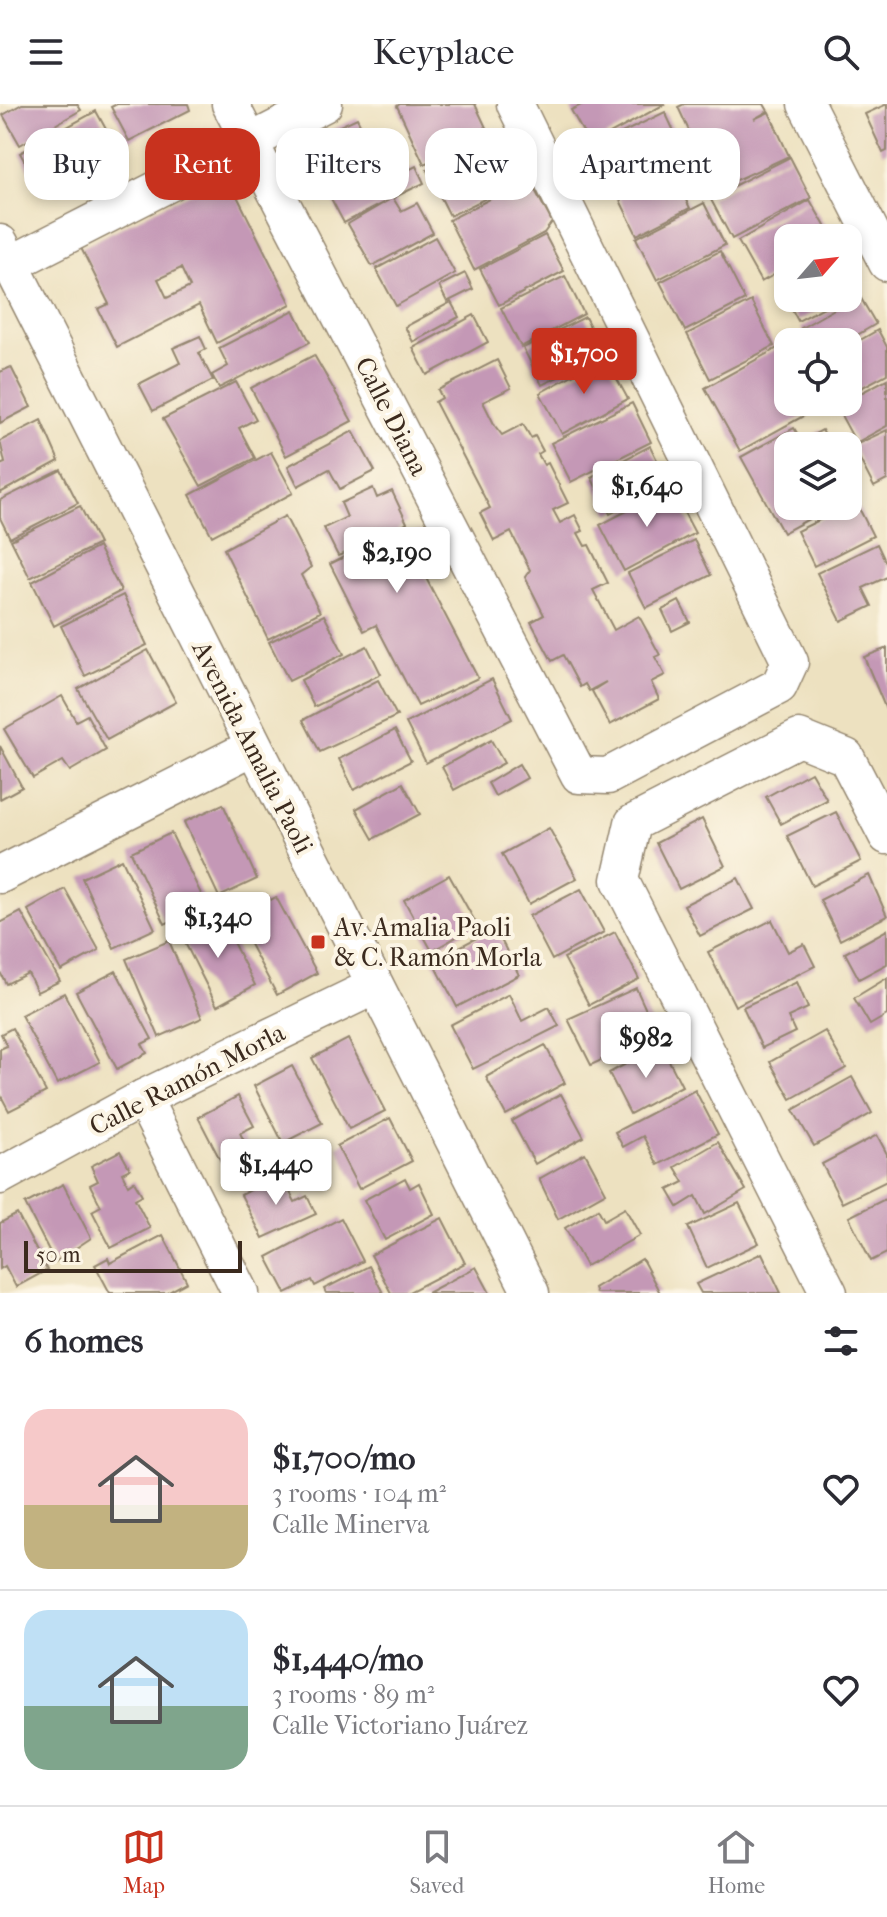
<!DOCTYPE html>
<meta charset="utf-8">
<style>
body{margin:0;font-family:"IM FELL French Canon",serif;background:#f2f2f3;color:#2b2b33;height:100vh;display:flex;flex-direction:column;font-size:30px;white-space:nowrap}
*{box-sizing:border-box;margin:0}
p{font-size:26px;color:#7c7c81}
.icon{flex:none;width:44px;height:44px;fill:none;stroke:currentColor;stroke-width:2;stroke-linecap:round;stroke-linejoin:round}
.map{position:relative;height:1189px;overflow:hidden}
.drawer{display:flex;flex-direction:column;background:#fff;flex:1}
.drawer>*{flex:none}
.top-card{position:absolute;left:24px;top:24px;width:840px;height:72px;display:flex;gap:16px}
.needle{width:52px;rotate:62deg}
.fabs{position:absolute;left:774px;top:120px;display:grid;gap:16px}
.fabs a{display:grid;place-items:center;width:88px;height:88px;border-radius:16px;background:#fff;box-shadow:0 4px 12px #0003;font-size:40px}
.scale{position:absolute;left:24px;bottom:20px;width:218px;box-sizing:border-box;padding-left:8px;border:4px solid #3b2a1e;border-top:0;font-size:22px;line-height:28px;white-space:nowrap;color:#3b2a1e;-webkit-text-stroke:6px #fcf5e5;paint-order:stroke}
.price{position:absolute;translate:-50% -68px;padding:0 18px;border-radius:8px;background:#fff;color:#222;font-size:26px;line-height:52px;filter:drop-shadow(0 2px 4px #0008)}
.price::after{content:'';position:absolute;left:50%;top:48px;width:24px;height:18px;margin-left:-12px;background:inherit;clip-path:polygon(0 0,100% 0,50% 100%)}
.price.selected{background:#c8321e;color:#fff}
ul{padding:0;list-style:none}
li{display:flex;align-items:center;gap:24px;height:200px;padding:0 24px}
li+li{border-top:2px solid #e1e1e2}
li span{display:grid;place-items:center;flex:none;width:224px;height:160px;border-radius:24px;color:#555}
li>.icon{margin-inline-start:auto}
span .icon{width:96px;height:96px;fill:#fffc;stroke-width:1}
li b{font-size:34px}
h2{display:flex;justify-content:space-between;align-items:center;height:96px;padding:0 24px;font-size:34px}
.chip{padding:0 28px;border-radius:24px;background:#fff;box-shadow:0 4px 12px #0003;font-size:28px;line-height:72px}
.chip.selected{background:#c8321e;color:#fff}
header{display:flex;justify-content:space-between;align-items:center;height:104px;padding:0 24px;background:#fff;font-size:36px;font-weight:600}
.dock{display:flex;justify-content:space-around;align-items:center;height:112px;border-top:2px solid #e1e1e2;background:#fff;font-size:22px;color:#7c7c81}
.dock a{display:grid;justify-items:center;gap:4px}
.dock .selected{color:#c8321e}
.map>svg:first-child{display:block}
.building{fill:#c498b6;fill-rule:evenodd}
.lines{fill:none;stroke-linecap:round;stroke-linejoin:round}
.minor-casing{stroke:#94866f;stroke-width:39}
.minor{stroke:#fff;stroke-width:36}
.poi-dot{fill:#c8321e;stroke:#fcf5e5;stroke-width:3}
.labels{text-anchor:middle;stroke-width:8;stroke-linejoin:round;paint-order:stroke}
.street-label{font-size:26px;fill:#3b2a1e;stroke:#fcf5e5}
.poi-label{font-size:26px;fill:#3b2a1e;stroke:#fcf5e5;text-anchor:start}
</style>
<header><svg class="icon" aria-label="menu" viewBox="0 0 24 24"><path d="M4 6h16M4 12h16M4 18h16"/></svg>Keyplace<svg class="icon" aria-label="search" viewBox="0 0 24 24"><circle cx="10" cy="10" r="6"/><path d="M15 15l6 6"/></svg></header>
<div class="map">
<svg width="887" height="1189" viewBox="0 0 887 1189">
<rect width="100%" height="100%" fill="#fcf5e5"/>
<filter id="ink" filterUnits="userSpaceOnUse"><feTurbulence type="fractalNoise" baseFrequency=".0125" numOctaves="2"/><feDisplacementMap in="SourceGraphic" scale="16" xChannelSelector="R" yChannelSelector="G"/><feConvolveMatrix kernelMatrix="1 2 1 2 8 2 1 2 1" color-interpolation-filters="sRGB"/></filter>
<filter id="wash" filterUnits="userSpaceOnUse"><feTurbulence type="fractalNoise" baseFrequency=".006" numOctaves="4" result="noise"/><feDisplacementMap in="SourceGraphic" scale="32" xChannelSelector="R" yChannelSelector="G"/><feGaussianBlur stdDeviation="1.8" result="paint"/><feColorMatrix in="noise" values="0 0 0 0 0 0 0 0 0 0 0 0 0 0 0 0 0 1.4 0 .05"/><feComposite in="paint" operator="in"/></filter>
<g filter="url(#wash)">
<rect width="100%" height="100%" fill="#ede1c0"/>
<g id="blocks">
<!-- building -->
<g class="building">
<polygon points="22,0 77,0 81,6 20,41 3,11"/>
<polygon points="117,0 188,0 190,6 129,37 111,3"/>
<polygon points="400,0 475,0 489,30 424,60 397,2"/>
<polygon points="583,0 665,0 590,41 571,6"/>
<polygon points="684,0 764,0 768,7 754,15 769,8 789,52 726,81 707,37 696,42 678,3"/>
<polygon points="887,0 887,47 883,49 865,10"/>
<polygon points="96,7 118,47 42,89 20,49"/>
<polygon points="665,8 681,42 669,59 616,84 595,42"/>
<polygon points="357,14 371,43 332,61 318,32"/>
<polygon points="496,31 519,78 450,112 427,66"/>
<polygon points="381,43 397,72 416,62 424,79 393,94 401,107 417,99 433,129 372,162 348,120 389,96 344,119 326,85 337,80 332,68"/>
<polygon points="790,53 811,94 732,135 710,94"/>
<polygon points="669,62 690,104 637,131 616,88"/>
<path d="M226 70 291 200 217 239 199 201 117 243 98 205 109 200 81 144ZM181 164 190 183 167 194 158 175Z"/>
<polygon points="529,75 552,118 544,129 474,166 449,116"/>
<polygon points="810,96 832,134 788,134 788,163 761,178 738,137"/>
<polygon points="704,99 725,141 657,176 636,134"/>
<polygon points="545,131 564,167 499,201 480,165"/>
<polygon points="435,133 455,169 396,202 376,165"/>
<polygon points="720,147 745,196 685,227 660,178"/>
<polygon points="788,166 788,194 841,194 798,217 775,173"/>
<polygon points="465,169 473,185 447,198 439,182"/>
<polygon points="565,172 584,210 521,243 501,204"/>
<polygon points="859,191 876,220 845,238 809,238 801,224"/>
<polygon points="751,197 774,242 710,275 687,230"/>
<polygon points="451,198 459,213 413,238 405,223"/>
<polygon points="294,206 310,238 219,284 212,271 228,262 219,244"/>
<polygon points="474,211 488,238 427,271 413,244"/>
<polygon points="585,213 604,250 542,281 523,244"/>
<polygon points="878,226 887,243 887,270 848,291 848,243"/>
<polygon points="200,232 206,245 199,249 213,276 153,307 139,280 180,259 173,244"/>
<polygon points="781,242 788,255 788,298 812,298 816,305 740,347 705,284"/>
<polygon points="314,251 352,317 286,352 251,284"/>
<polygon points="605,253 628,295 562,330 540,289"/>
<polygon points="497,256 511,284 483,298 495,322 502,331 523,320 531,334 535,332 543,347 538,350 544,361 548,359 568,399 553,406 560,419 575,411 583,427 578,429 585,442 589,441 608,479 593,486 614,526 639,512 660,551 655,553 665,571 651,578 659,595 610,621 592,587 606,578 589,587 585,580 580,583 563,551 552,557 531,518 544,511 525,473 530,466 511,428 494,437 480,409 490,404 435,298 442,294 438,286"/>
<polygon points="11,263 31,303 0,319 0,268"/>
<polygon points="887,275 887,322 856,339 836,302"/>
<polygon points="236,278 256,315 239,324 255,354 201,382 163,315"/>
<polygon points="632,299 651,338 571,378 551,339"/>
<polygon points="41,316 59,357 0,389 0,361 5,359 0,337"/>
<polygon points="794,324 802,337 822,326 831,342 788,342 788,402 833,402 783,429 741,353"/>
<polygon points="887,326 887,376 874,383 853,342"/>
<polygon points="353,327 375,367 340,385 329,365 298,382 288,362"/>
<polygon points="650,342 669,380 610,410 591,373"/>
<polygon points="271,348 293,389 212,432 190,391"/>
<polygon points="61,366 78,399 10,434 0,414 0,396"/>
<polygon points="373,384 377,394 392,387 407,419 397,426 401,436 419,427 429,448 415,453 478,574 418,602 376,521 364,527 330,460 384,433 338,452 324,424 347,413 341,399"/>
<polygon points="671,384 695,429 624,467 600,421"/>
<polygon points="856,398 873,432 814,462 797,427"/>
<polygon points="80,402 99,440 30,474 11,436"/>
<polygon points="285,412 311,463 301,471 320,508 268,535 224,445"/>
<polygon points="694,436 711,471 646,504 628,469"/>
<polygon points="877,440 887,461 887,473 863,484 872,502 841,517 817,469"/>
<polygon points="98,443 121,487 54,522 32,478"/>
<polygon points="123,491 147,541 85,572 61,522"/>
<polygon points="679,497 690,518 672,527 662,506"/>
<polygon points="324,511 344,550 289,577 269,538"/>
<polygon points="367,542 381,570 314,603 301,576"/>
<polygon points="887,544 887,608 864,553"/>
<polygon points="148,546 176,598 107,636 78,585"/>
<polygon points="492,575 512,615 426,659 406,619"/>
<polygon points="378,576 397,612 320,648 303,616"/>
<polygon points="62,592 76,617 87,611 106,646 70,667 63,657 33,674 4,625"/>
<polygon points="395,626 411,657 354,686 339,655"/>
<polygon points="491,636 504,659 454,686 442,663"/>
<polygon points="0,642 22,683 0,695"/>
<polygon points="519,660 527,674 495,692 488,679"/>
<polygon points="811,668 827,696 781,720 766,693"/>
<polygon points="403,679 420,710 373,735 356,705"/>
<polygon points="223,700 257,775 219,793 184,718"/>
<polygon points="836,708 861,757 812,782 787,732"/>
<polygon points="702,715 725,762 679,785 656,739"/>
<polygon points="549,724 577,774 529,800 502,750"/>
<polygon points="171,729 206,800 165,820 131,748"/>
<polygon points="122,755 155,825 114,844 82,774"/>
<polygon points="449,771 477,821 432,847 404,796"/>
<polygon points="869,771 887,812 840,836 820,796"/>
<polygon points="738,774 754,805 700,832 684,801"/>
<polygon points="65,785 99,846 61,867 28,806"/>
<polygon points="581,785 604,828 552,856 529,812"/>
<polygon points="276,793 317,869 277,891 236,814"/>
<polygon points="21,808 60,877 37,888 28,869 6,880 0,868 0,819"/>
<polygon points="219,811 255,881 217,902 181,831"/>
<polygon points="772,816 788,848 804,840 815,862 735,902 708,848"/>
<polygon points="495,824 519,871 457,903 433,857"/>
<polygon points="887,826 887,860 859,875 845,849"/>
<polygon points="615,828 639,875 589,901 564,854"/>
<polygon points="169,837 202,914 159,933 126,855"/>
<polygon points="116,867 152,935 142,940 147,949 117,965 76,888"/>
<polygon points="887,874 887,911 870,921 854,894"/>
<polygon points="797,878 808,904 788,913 795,928 762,944 743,903"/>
<polygon points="636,884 657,930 591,961 568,915"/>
<polygon points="64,889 100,958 57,980 21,911"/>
<polygon points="509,890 522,917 549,903 559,922 473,965 450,921"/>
<polygon points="12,924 46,988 9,1007 0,990 0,945 7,942 1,930"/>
<polygon points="825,927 846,964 791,995 770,958"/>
<polygon points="348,935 385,1007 349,1025 312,954"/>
<polygon points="545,941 565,979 506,1011 486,973"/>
<polygon points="661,941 682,982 630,1010 609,969"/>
<polygon points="292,962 322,1019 283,1039 254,982"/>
<polygon points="852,973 872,1009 814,1042 793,1006"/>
<polygon points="695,986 718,1030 658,1061 643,1032 623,1043 615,1028"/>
<polygon points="561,990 584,1033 535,1060 512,1017"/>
<polygon points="238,992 254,1022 240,1029 255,1059 229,1073 198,1013"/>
<polygon points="390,1014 412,1057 359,1085 337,1042"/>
<polygon points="877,1031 887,1050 887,1077 842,1099 822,1060"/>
<polygon points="718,1038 746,1086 705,1110 696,1092 678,1103 668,1086 684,1078 675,1063"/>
<polygon points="120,1047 130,1065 122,1069 128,1081 134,1077 142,1091 135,1095 150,1124 111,1144 92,1107 101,1102 90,1081 98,1077 91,1062"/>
<polygon points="585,1049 606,1088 558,1115 539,1075"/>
<polygon points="281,1070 295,1098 307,1092 316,1110 263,1134 241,1091"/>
<polygon points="405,1074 410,1084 419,1079 434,1110 385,1136 364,1096"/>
<polygon points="63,1080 91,1134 55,1158 25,1100"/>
<polygon points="887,1094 887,1149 871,1157 849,1113"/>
<polygon points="739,1099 759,1139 707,1164 688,1123"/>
<polygon points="625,1104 640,1131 586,1162 565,1124 598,1105 604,1116"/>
<polygon points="17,1110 47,1166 16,1183 5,1162 0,1165 0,1119"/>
<polygon points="341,1114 363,1157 315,1182 312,1176 286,1189 267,1153"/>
<polygon points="442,1114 465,1159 407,1189 391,1189 371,1151"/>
<polygon points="163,1131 187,1178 167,1189 110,1189 95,1161 108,1154 110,1159"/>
<polygon points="762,1149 781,1189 701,1189 696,1180"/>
<polygon points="642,1155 660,1189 596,1189 594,1184"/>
<polygon points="369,1162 383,1189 326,1189 324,1185"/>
<polygon points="476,1163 490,1189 427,1189"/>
</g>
</g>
</g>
<g filter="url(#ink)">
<use href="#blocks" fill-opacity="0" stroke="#94866f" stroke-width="2"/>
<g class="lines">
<!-- minor casing -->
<g class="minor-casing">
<g id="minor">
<polyline points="230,0 579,671 608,672 779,582 790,558 515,0"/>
<polyline points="806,0 887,159"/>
<polyline points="0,139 531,1189"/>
<polyline points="11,160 324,0"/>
<polyline points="0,771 253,643"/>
<polyline points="143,994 241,1189"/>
<polyline points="0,1072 143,994 375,882"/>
<polyline points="829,1189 620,776 633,719 799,634 846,653 887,732"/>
</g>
</g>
<!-- minor -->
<use href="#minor" class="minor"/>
</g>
</g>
<!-- markers -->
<rect class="poi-dot" x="310" y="830" width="16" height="16" rx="4"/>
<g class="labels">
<!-- street labels -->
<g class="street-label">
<text transform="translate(392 312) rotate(63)" y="9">Calle Diana</text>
<text transform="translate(253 643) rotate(63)" y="9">Avenida Amalia Paoli</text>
<text transform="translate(187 975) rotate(-27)" y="9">Calle Ramón Morla</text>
</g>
<!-- poi labels -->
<g class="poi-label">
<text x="334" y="832">Av. Amalia Paoli<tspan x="334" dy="30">&amp; C. Ramón Morla</tspan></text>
</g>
</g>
</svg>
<div class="fabs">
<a><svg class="needle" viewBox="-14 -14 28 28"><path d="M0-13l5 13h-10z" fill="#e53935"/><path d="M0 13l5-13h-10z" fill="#7c7c81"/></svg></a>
<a><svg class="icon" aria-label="locate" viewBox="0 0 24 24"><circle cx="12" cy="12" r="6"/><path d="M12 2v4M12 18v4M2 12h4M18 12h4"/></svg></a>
<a><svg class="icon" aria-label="layers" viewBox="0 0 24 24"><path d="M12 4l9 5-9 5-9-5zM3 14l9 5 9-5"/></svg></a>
</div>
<div class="scale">50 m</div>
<b class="price selected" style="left:584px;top:292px">$1,700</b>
<b class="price" style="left:647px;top:425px">$1,640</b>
<b class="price" style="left:397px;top:491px">$2,190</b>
<b class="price" style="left:218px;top:856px">$1,340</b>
<b class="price" style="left:646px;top:976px">$982</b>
<b class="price" style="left:276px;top:1103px">$1,440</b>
<div class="top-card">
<a class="chip">Buy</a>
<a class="chip selected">Rent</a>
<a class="chip">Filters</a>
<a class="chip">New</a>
<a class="chip">Apartment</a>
</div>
</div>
<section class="drawer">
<h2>6 homes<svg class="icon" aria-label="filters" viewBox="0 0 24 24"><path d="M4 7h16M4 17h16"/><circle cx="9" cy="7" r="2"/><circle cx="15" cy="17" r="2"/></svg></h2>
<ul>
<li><span style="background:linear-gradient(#f6c9c9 60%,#c2b280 0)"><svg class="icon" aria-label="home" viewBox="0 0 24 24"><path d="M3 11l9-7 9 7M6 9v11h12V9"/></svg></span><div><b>$1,700/mo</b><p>3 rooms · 104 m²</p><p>Calle Minerva</p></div><svg class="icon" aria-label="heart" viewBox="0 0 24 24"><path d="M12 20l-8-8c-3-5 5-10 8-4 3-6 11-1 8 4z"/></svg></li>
<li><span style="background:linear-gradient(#bfe0f5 60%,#7fa58c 0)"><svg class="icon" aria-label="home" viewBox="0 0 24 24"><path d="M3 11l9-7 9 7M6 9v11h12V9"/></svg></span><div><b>$1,440/mo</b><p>3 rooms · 89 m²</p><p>Calle Victoriano Juárez</p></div><svg class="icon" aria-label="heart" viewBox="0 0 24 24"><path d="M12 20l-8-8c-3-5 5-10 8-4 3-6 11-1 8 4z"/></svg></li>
</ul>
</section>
<nav class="dock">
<a class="selected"><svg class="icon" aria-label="map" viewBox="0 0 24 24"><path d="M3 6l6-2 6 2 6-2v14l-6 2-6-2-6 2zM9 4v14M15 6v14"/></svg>Map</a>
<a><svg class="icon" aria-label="saved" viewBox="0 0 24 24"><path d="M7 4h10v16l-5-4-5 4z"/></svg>Saved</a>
<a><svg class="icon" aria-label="home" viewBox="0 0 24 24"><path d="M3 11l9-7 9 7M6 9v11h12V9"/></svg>Home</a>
</nav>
